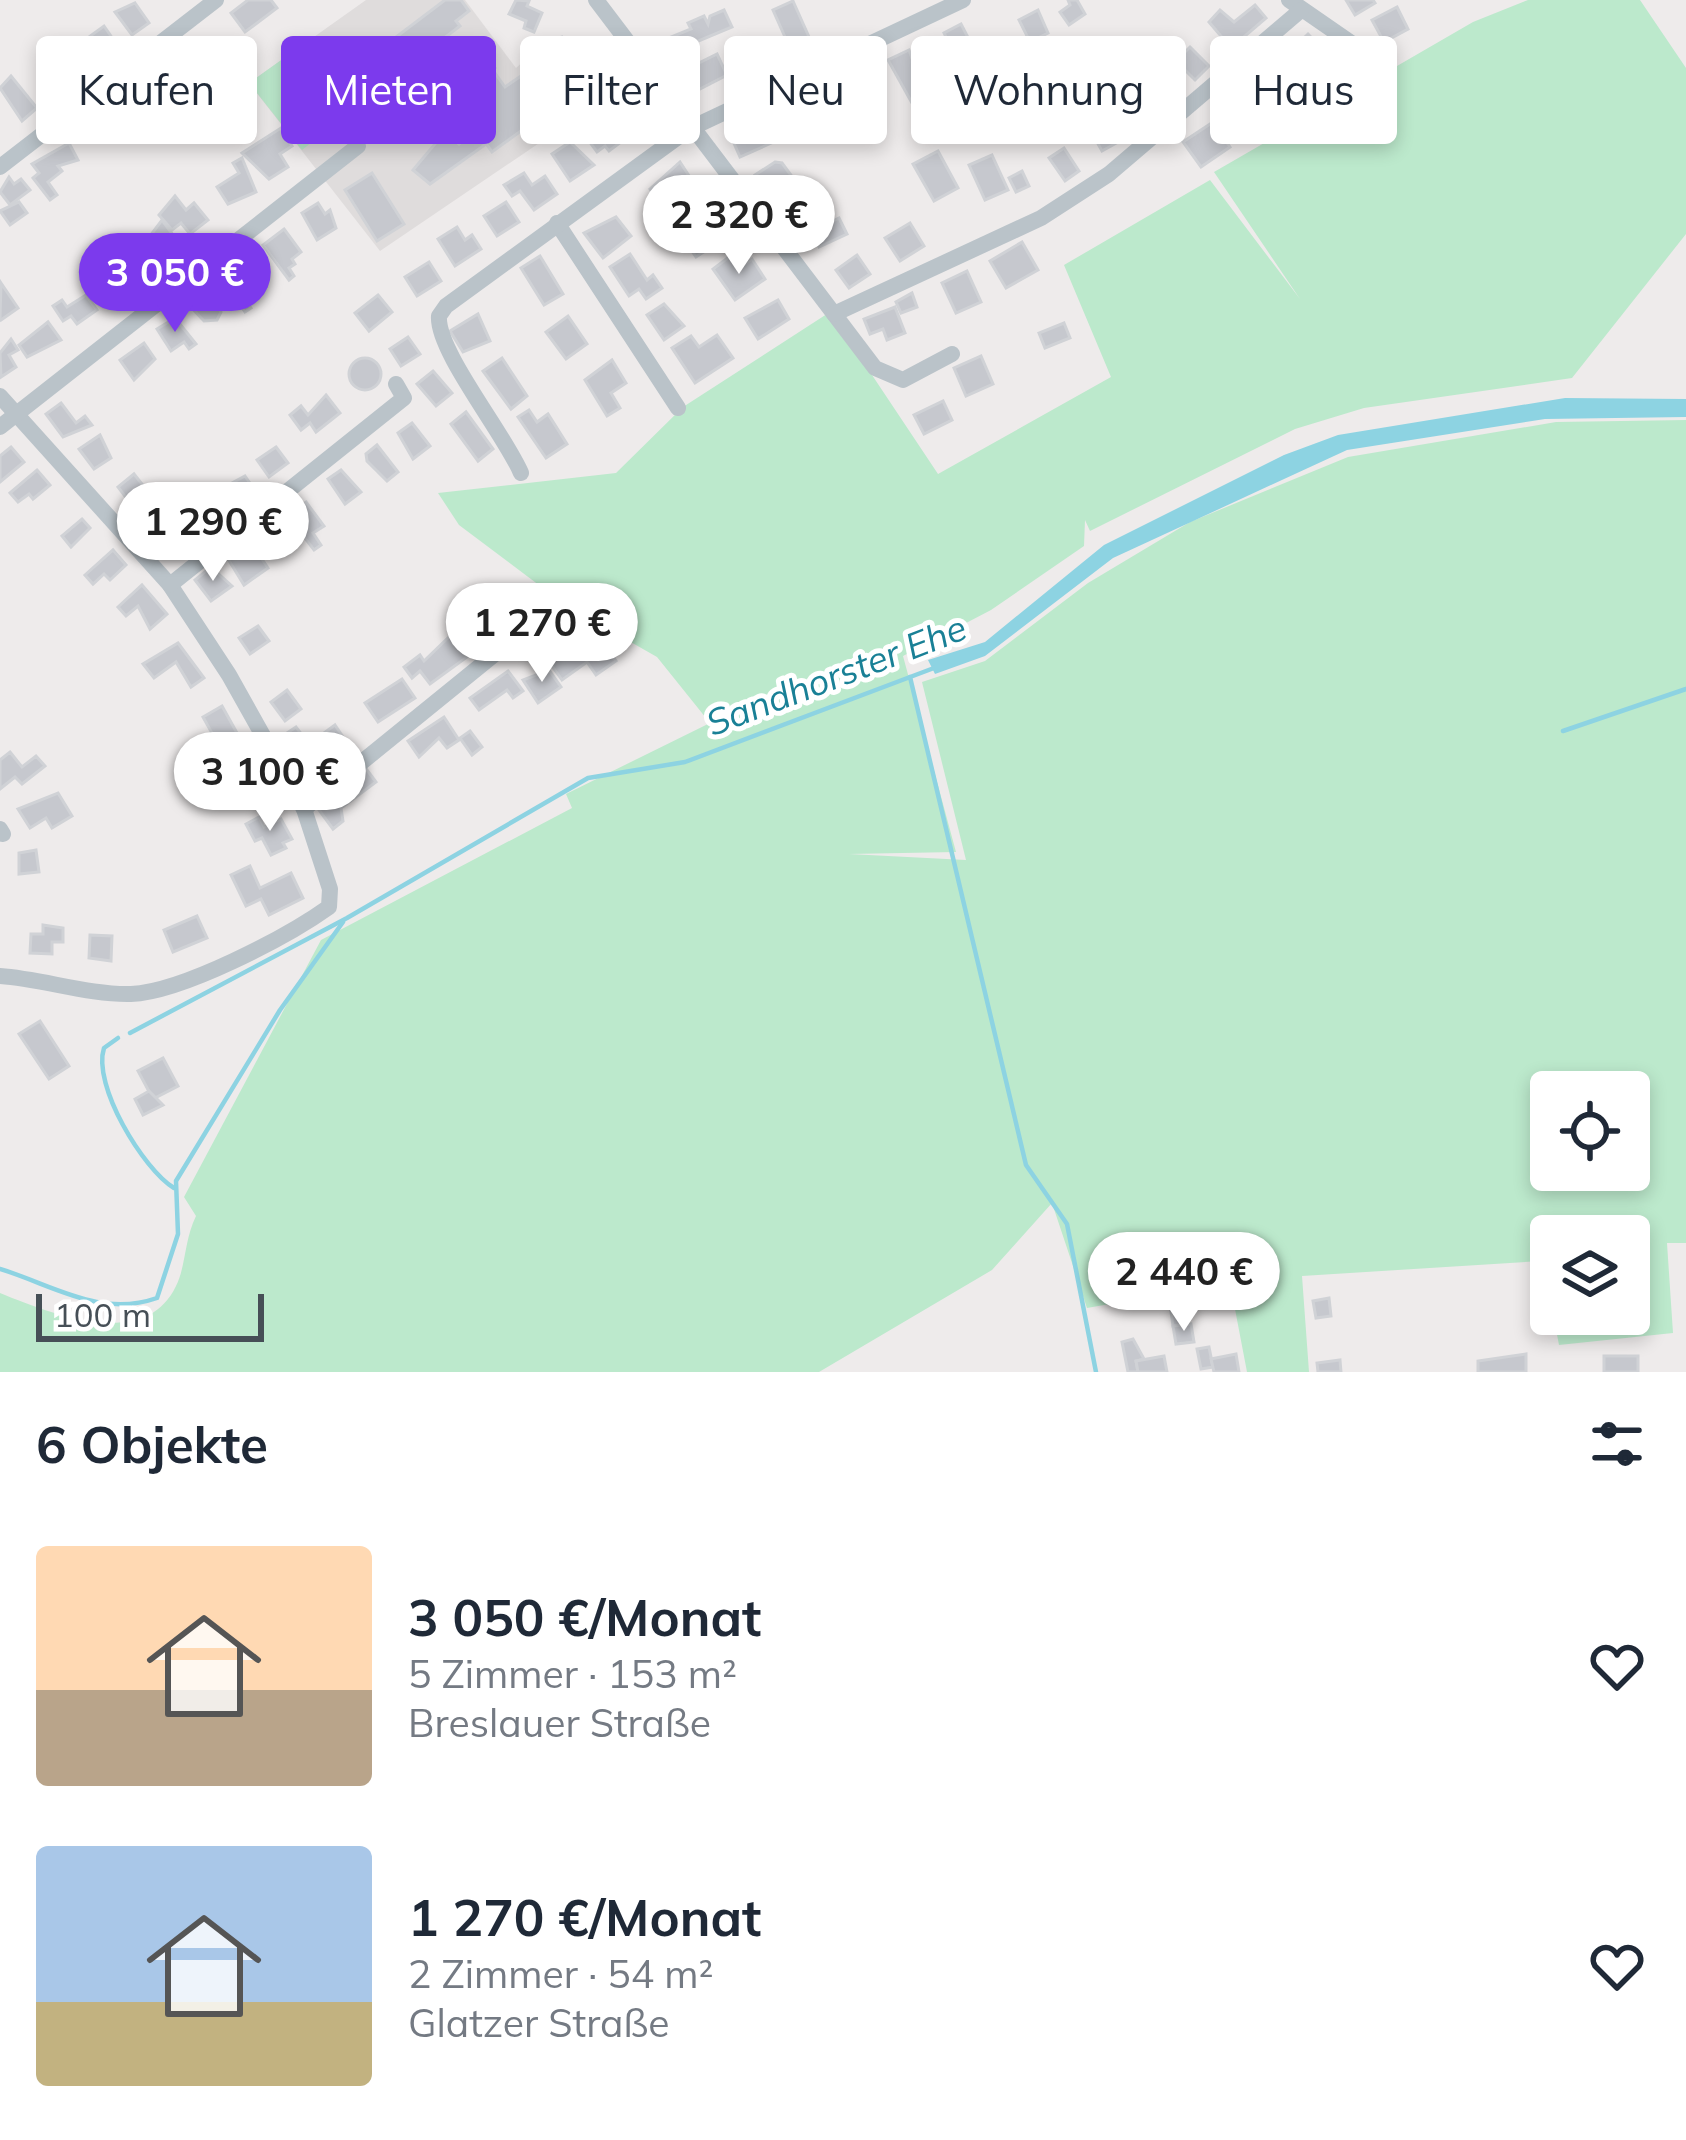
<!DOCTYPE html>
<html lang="de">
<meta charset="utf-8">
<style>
body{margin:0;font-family:Mulish,sans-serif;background:#f6f6f7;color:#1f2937;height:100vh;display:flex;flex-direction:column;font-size:45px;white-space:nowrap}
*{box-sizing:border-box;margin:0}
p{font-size:39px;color:#747a83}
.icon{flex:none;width:66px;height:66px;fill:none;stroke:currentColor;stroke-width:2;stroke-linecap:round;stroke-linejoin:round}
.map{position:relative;height:1372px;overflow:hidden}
.side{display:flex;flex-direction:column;background:#fff;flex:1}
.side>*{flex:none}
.hud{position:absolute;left:36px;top:36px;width:1614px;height:108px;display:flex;gap:24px}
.fabs{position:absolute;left:1530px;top:1071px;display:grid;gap:24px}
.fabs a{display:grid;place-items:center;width:120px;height:120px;border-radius:12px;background:#fff;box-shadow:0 6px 18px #0003;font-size:60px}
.scale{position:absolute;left:36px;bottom:30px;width:228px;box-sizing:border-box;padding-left:12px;border:6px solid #464f56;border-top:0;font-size:33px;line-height:42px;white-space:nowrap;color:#464f56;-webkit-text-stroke:9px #fff;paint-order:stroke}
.price{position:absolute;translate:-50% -102px;padding:0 27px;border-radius:42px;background:#fff;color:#222;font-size:39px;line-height:78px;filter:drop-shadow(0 3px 6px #0008)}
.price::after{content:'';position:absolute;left:50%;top:72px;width:36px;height:27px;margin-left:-18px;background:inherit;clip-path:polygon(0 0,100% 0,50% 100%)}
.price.selected{background:#7c3aed;color:#fff}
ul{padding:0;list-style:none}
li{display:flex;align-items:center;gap:36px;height:300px;padding:0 36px}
li span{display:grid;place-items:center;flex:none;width:336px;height:240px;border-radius:12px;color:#555}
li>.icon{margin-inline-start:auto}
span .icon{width:144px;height:144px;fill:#fffc;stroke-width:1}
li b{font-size:51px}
h2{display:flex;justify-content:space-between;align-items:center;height:144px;padding:0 36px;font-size:51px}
.pill{padding:0 42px;border-radius:12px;background:#fff;box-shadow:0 6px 18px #0003;font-size:42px;line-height:108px}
.pill.selected{background:#7c3aed;color:#fff}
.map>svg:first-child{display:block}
.education{fill:#dfdcdc}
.green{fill:#bce9cc;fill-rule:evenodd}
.water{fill:#8dd3e2}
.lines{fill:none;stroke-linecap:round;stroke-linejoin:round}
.stream{stroke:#8dd3e2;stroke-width:4.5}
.building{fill:#c6c8ce;stroke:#d0d2d6;stroke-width:3}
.street{stroke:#bac3c9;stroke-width:16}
.labels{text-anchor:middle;stroke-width:10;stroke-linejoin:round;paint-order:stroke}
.water-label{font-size:36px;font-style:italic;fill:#198096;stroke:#fff}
</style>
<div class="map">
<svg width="1686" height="1372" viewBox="0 0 1686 1372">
<rect width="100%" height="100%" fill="#eeebeb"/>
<!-- education -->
<polygon class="education" points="366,0 465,0 516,68 529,56 576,118 380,251 249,83"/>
<!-- green -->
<g class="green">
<path d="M1528 0H1640L1686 68V234L1572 378 1364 408 1295 429 1090 531 1085 520 1084 546 991 610 903 656 956 852 849 854 966 860 922 682 985 661 1088 583 1190 522 1348 457 1556 422 1686 420V1243H1667L1673 1333 1559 1345 1553 1314H1629V1236H1551V1306L1541 1261 1302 1276 1309 1372H1247L1230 1283 1087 1308 1052 1203 992 1270 819 1372H0V1293C49 1313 145 1352 176 1286 186 1266 184 1241 196 1216L184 1197 321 940 572 808 566 794 710 723 657 657 564 604 459 525 438 493 616 473 683 407 830 312 938 474 1111 377 1064 265 1210 180 1300 299 1214 172 1473 22ZM1551 1092H1629V1170H1551Z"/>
<polygon points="305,43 355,108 302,150 249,83"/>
</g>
<!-- water -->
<polygon class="water" points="1565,398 1686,399 1686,417 1545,419 1347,450 1113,558 985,656 935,674 928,660 985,642 1104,545 1284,455 1338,435"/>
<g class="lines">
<!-- stream -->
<g class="stream">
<polyline points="910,677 1026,1165 1067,1224 1096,1372"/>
<polyline points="1563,731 1686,689"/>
<polyline points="130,1033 347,918 588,778 685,762 934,668"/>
<path d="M118 1038 104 1048C92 1085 143 1169 174 1188"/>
<path d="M0 1269C53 1285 100 1318 157 1298L178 1234 176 1181 280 1010 343 922"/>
</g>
</g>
<!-- building -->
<g class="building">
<polygon points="248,0 271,0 277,8 245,32 231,13"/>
<polygon points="445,0 461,0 469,11 456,21 460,26 396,75 391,69 385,74 371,56"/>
<polygon points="516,0 529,1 527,6 542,13 534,32 524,28 526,21 509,14"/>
<polygon points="1068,0 1077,0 1085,14 1069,25 1060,12 1070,5"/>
<polygon points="1346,0 1373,0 1375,3 1355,15"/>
<polygon points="793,1 809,37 789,46 773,10"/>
<polygon points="135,3 149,23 132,35 115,12"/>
<polygon points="1255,5 1266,18 1231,48 1209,22 1220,10 1234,22"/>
<polygon points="1397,7 1408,29 1384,42 1372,20"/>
<polygon points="724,10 732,27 677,50 671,37 691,29 688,23 704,16 708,24 710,16"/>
<polygon points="1038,10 1048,33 1030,42 1019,20"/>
<polygon points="961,24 974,49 956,58 944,33"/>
<polygon points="104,26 115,42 94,58 82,42"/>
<polygon points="1308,34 1326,53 1305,73 1287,54"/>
<polygon points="562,37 574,55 552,69 539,44"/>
<polygon points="474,39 495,68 487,79 495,73 505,87 528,71 554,107 492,152 469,120 461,126 443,100 461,87 440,57"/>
<polygon points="191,40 219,69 208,77 201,67 188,77 193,84 189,88 177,73 187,65 176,52"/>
<polygon points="1190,47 1209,66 1195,80 1176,61"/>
<polygon points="909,50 919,78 935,71 943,88 912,103 888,60"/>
<polygon points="717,54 727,75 698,90 687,69"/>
<polygon points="51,56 58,66 63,62 74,78 56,90 40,64"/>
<polygon points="564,65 574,87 593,75 603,91 582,105 575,94 564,101 548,75"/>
<polygon points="851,71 864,96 847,104 834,80"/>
<polygon points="1159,75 1173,97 1139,118 1125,96"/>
<polygon points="11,76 37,108 22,121 0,88"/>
<polygon points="150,78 174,100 165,107 160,100 152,106 138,87"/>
<polygon points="1259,78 1276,101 1255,116 1238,92"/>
<polygon points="815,89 826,114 789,128 786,101"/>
<polygon points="107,108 125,129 111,140 94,120"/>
<polygon points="614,110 633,133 609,151 605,146 597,152 589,141 597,135 591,128"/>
<polygon points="1119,118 1129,136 1102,151 1092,133"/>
<polygon points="1213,122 1230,147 1201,167 1183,142"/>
<polygon points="281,128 292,146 280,154 288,167 269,179 242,153"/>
<polygon points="784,128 787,136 740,157 733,141 762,129 766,136"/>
<polygon points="476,131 486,144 430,184 413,170 445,132 459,144"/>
<polygon points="570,142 594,165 570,181 552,154"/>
<polygon points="69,143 78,160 58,166 62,171 48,182 57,195 50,200 33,178 39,173 32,164"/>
<polygon points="1064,148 1079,171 1065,181 1049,158"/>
<polygon points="938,151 958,188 934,201 913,164"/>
<polygon points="992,155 1008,190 985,200 969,165"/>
<polygon points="242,158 256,192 228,204 217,187 239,173 233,163"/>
<polygon points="680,162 697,188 664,210 650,189"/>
<polygon points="775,162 782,163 793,178 768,195 755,175"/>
<polygon points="1022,171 1029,186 1016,192 1009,178"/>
<polygon points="372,173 404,224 377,241 345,190"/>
<polygon points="524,173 532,185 545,176 557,194 534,210 520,191 512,196 504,185"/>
<polygon points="9,177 14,184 21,179 30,190 10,205 0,192"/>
<polygon points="175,196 186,210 194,203 208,220 190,234 181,223 172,230 159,215"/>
<polygon points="19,202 27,213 10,225 0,211"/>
<polygon points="506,202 519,222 497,236 484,216"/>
<polygon points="318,203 325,214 330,210 336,228 317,240 302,213"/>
<polygon points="616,217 631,236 603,258 584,233"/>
<polygon points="839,218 847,234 819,247 812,232"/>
<polygon points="697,219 714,245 696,257 678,231"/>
<polygon points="162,220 173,235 162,243 169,252 153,265 141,248"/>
<polygon points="910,223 924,246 900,261 885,238"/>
<polygon points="457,227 465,240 472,235 481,249 455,266 438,239"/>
<polygon points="284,229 301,252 292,259 295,264 289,268 294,276 289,280 263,245"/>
<polygon points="1022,242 1038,270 1006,288 990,261"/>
<polygon points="630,254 647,280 653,275 662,288 646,299 639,289 629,296 610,267"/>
<polygon points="857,255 870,274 849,288 836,270"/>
<polygon points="540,256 563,294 544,305 521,268"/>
<polygon points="729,257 737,269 752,259 765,279 735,300 713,269"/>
<polygon points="249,258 264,279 242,294 251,308 245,312 232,293 239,288 229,273"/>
<polygon points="429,262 441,281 417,296 405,277"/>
<polygon points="122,263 137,284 118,298 114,293 108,297 98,284 104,279 99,273"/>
<polygon points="967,271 981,302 956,313 942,283"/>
<polygon points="1,283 18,308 1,320 0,318"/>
<polygon points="206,289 221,312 217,320 204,321 189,305"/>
<polygon points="912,293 917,307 901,313 896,302"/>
<polygon points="86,295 97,310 77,324 71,316 63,321 53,306 62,300 67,307"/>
<polygon points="378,295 392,312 369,331 355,313"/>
<polygon points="778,300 789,319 758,339 745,318"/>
<polygon points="664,304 684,326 664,340 647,315"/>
<polygon points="895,307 905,333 887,340 883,329 870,334 864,319"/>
<polygon points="478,314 490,341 463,352 450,331"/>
<polygon points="568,316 587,344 566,359 546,332"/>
<polygon points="175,318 196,344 189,349 184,342 171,351 157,329"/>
<polygon points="48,322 61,340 27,357 19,345"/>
<polygon points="1064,323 1070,338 1045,348 1039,333"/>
<polygon points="717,335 733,358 695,383 672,348 691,336 699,347"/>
<polygon points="408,337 420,354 401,366 390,349"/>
<polygon points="11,339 18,350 9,355 16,367 1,377 0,353"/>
<polygon points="144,343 155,359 134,380 120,360"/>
<polygon points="981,356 993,384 966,396 954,368"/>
<polygon points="502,358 527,396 511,409 483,371"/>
<circle cx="365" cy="374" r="16"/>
<polygon points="612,360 626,383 611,393 620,408 607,416 585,380"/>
<polygon points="433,371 452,393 436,406 417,384"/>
<polygon points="326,395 340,413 316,432 310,423 301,430 290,415 301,406 308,415"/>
<polygon points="943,401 952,420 924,434 914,415"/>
<polygon points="61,403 76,423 85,416 92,425 63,437 46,414"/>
<polygon points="529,410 537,422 548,414 567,444 546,458 518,417"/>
<polygon points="466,412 493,449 478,461 451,424"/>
<polygon points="412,423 430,446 413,459 398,433"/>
<polygon points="100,435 111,458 94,469 79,449"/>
<polygon points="377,445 398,472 387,481 367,461 366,454"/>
<polygon points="11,447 24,462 0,482 0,456"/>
<polygon points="276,447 288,463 269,477 257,460"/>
<polygon points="37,470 50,485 33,499 29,494 18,502 10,493"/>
<polygon points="341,470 361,492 345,504 328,479"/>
<polygon points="134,474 152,497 164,488 171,497 155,509 151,502 137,512 118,487"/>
<polygon points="245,476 256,492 238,504 230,492 224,497 219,490"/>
<polygon points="306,502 324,526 313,533 321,545 314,550 298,529 305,524 295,510"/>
<polygon points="82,519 90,528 71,547 62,536"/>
<polygon points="178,522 192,541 175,554 161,534"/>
<polygon points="274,523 292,541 274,554 259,534"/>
<polygon points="244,547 251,558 258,553 268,568 244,585 228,559"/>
<polygon points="113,550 126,565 110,580 104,574 93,584 85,575"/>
<polygon points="211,567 232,586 211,601 195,580"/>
<polygon points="142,585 167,614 150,629 138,606 126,616 118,607"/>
<polygon points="511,600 522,615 487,640 476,626"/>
<polygon points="258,626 269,641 250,654 239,638"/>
<polygon points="451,635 467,657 430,684 420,671 412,678 404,667 420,655 424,661"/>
<polygon points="599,637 616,661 596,675 587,662 562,680 547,659 577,638 584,648"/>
<polygon points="178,643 204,678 191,687 176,662 154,678 143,664"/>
<polygon points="549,670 561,687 538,703 523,680"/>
<polygon points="508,671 523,691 513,698 507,690 479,710 470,698"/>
<polygon points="402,679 415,698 378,722 365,703"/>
<polygon points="287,690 301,709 285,721 271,702"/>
<polygon points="222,706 242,742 223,753 203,717"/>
<polygon points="444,717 459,740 447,748 439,738 419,757 408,741"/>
<polygon points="335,725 347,743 314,767 284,735 296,727 309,744"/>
<polygon points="470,731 482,747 472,755 460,738"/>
<polygon points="10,752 22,767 36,756 45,766 22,784 15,777 0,789 0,760"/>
<polygon points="254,763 271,800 251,808 235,772"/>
<polygon points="364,766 376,782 341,808 343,821 333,829 319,810 329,802 325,796"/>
<polygon points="58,793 72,816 52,828 46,818 30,828 18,809"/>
<polygon points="259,817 264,827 281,819 292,839 283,843 286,848 271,855 262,838 255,841 246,824"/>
<polygon points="36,850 39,872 19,874 19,853"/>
<polygon points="250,866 260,888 291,873 303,898 269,915 261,899 246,906 231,875"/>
<polygon points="197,916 207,938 173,952 164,930"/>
<polygon points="43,925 63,928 63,942 52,942 52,954 30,953 31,934 43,934"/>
<polygon points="90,935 112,936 111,961 89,958"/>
<polygon points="40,1021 69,1066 49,1079 19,1034"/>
<polygon points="163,1058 178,1086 153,1099 138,1071"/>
<polygon points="149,1091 163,1105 143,1115 135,1099"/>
<polygon points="1185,1292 1186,1303 1162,1307 1160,1295"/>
<polygon points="1329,1298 1331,1316 1316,1318 1313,1301"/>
<polygon points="1183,1303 1186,1324 1173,1326 1170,1305"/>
<polygon points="1191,1324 1194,1342 1176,1344 1173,1326"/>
<polygon points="1133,1339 1144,1359 1136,1361 1138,1372 1128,1372 1122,1342"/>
<polygon points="1209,1347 1213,1367 1201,1369 1197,1349"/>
<polygon points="1236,1354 1239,1372 1214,1372 1211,1359"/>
<polygon points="1526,1354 1526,1372 1478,1372 1478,1361"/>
<polygon points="1164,1356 1167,1372 1138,1372 1136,1361"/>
<rect x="1604" y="1356" width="34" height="16"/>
<polygon points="1340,1360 1341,1372 1318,1372 1317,1363"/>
</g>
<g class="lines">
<!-- street -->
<g class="street">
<polyline points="596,0 875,368 903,380 952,354"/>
<polyline points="1289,0 1373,58"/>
<polyline points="0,167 216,0"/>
<polyline points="557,223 678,408"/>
<polyline points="834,314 1041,218 1109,174 1301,10"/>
<path d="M0 396 170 585 229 675 304 809 330 889 329 907C287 937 182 992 131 994 88 995 43 979 0 976"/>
<polyline points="0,427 358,146"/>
<path d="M521 473C504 433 436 350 439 316L446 306 689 129 963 0"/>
<polyline points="170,585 404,398 396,384"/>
<polyline points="304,809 522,632 540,636"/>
<polyline points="0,829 3,834"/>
</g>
</g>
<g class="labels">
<!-- water labels -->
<g class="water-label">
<text transform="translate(836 675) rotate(-21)" y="13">Sandhorster Ehe</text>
</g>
</g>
</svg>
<div class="fabs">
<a><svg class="icon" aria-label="locate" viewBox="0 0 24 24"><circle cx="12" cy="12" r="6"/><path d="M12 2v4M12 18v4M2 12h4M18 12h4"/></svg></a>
<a><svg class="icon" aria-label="layers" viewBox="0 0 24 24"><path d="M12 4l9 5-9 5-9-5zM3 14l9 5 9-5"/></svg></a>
</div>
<div class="scale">100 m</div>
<b class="price" style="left:739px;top:277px">2 320 €</b>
<b class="price selected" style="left:175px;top:335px">3 050 €</b>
<b class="price" style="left:213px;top:584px">1 290 €</b>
<b class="price" style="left:542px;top:685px">1 270 €</b>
<b class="price" style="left:270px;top:834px">3 100 €</b>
<b class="price" style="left:1184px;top:1334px">2 440 €</b>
<div class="hud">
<a class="pill">Kaufen</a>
<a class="pill selected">Mieten</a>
<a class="pill">Filter</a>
<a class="pill">Neu</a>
<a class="pill">Wohnung</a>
<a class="pill">Haus</a>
</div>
</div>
<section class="side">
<h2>6 Objekte<svg class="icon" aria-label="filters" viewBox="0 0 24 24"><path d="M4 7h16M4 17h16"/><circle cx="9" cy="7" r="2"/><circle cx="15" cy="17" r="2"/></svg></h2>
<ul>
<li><span style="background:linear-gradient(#ffd9b3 60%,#b9a48a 0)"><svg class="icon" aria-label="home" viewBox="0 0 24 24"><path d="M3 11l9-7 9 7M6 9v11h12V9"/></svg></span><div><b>3 050 €/Monat</b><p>5 Zimmer · 153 m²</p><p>Breslauer Straße</p></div><svg class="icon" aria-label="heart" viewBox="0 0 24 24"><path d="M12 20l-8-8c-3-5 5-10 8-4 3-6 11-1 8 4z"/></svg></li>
<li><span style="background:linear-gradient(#a9c7e8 65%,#c2b280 0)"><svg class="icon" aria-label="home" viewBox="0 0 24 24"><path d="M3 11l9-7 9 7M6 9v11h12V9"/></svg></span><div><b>1 270 €/Monat</b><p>2 Zimmer · 54 m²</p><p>Glatzer Straße</p></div><svg class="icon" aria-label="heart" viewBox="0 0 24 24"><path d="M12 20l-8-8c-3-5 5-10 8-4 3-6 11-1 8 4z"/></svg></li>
</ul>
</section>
